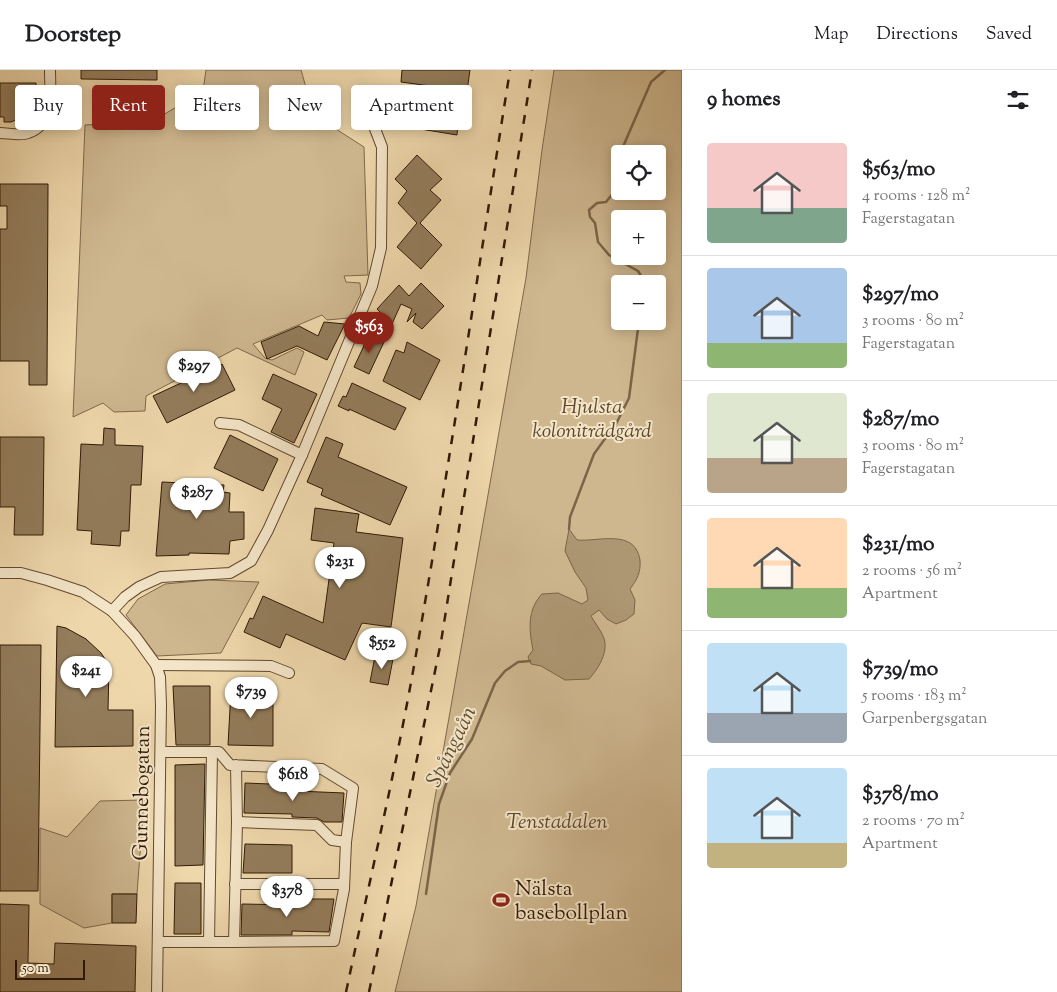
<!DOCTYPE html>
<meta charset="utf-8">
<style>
body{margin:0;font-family:"Sorts Mill Goudy",serif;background:#f2f2f2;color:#202124;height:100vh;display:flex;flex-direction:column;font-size:19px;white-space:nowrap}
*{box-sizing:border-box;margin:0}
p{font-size:16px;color:#757577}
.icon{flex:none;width:28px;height:28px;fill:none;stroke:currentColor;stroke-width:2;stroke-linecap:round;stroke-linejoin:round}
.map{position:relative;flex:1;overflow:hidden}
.panel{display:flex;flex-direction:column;background:#fff;width:375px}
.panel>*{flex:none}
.hud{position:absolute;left:15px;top:15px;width:475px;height:45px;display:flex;gap:10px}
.fabs{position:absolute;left:611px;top:75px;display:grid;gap:10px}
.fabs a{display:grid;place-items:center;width:55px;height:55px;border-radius:5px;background:#fff;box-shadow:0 2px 12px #0003;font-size:25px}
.scale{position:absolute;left:15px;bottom:12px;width:70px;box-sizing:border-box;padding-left:5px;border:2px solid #301a05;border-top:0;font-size:14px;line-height:18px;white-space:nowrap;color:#301a05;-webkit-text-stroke:4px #f4e5c8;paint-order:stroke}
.price{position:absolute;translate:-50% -42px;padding:0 11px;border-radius:18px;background:#fff;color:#222;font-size:16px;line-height:32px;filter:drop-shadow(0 1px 2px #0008)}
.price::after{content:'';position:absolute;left:50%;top:30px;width:15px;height:11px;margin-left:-8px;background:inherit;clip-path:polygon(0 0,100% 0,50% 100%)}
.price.on{background:#8f2418;color:#fff}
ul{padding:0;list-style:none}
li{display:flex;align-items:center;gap:15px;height:125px;padding:0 25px}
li+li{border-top:1px solid #e0e0e0}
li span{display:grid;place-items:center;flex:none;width:140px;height:100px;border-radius:5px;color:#555}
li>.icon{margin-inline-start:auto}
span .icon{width:60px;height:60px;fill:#fffc;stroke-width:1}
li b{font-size:21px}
h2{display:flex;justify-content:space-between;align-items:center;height:60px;padding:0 25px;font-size:21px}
.pill{padding:0 18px;border-radius:5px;background:#fff;box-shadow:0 2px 12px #0003;font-size:18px;line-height:45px}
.pill.on{background:#8f2418;color:#fff}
header{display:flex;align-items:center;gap:30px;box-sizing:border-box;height:70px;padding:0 25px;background:#fff;border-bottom:1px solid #e0e0e0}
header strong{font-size:24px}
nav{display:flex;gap:28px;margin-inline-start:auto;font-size:18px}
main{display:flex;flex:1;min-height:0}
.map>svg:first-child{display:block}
.green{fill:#ceb78f;stroke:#7f684a;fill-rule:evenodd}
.water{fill:#ad9773;stroke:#7b6547}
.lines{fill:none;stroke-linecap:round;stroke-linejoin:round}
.stream{stroke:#7b6547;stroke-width:2.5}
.building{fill:#937c5b;stroke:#301a05}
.street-casing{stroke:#60492e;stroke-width:12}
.street{stroke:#f4e5c8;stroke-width:10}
.rail{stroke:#301a05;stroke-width:2.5;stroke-dasharray:9 9;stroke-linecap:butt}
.labels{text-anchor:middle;stroke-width:4;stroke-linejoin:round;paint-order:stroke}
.park-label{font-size:21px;font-style:italic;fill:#5f492e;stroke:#f4e5c8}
.street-label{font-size:21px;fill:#301a05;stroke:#f4e5c8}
.poi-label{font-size:21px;fill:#301a05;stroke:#f4e5c8;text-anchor:start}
.water-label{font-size:22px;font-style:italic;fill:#624c31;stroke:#f4e5c8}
</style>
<header>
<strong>Doorstep</strong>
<nav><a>Map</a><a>Directions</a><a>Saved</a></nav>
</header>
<main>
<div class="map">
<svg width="682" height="922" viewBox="0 0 682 922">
<rect width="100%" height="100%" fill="#eed7ab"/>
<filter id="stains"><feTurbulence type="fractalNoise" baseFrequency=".004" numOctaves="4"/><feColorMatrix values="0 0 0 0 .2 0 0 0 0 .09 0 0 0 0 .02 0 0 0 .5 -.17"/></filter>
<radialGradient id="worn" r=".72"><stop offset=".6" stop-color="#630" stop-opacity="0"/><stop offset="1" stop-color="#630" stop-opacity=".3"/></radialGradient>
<!-- green -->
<g class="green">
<polygon points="206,0 301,0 314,45 364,77 368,205 344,206 346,212 360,213 361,224 349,248 327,250 322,245 253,274 265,288 272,290 297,278 304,282 295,305 237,278 146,326 145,341 114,342 103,333 73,347 85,55 153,51 203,21"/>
<path d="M554 0H682V922H395L416 836 526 208 542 80ZM620 84H658V121H620ZM620 149H658V186H620ZM620 214H658V251H620Z"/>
<polygon points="209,510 259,512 221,583 157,586 126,545 138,529 165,514"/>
<polygon points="144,730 137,824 112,824 112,853 84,858 40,834 40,758 67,767 100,731"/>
</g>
<!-- water -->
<path class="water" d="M569 459 577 470C598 472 635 458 640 490 641 502 637 510 630 519L635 530 634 544 626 550 616 554 607 549 599 540 591 546C595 553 600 559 603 566 610 581 598 599 589 609L565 610 541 596 531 594 528 587 533 580C529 560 527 540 542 524L558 523 582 534 588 530 586 518 575 502 565 481Z"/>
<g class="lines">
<!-- stream -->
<g class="stream">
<polyline points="646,214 638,201 609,185 598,172 595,153 590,147 589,140 597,133 606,132 614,122 618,106 619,86 651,12 665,0"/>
<polyline points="569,459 570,447 594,384 617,352 629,328 639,251"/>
<polyline points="426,824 439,734 450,703 472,669 495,613 505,601 518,592 530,591"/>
</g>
</g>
<!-- building -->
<g class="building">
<polygon points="81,0 157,0 157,10 81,9"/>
<polygon points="402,0 470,0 467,21 401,12"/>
<polygon points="0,13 36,13 36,27 33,37 28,45 11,52 4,52 4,47 0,47"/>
<polygon points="400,31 459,41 457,65 396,55"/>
<polygon points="417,85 442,109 430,120 441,130 420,153 442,175 421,199 397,177 417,153 398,133 407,121 395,109"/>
<polygon points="0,114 48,114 47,315 29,315 29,291 0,291 0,159 7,159 7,136 0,136"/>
<polygon points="421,213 444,236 422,259 413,252 416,243 407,252 412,239 401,234 392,254 377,239 399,215 409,226"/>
<polygon points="324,252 345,254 327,290 297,276 267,289 261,272 299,256 318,266"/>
<polygon points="369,265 384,272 369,304 354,297"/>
<polygon points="407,272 440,290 420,330 383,311 396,280 404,283"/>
<polygon points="222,294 235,320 167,353 153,326"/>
<polygon points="273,304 317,324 294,373 271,362 282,339 262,329"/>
<polygon points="352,313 406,338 395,360 349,339 349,341 338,336 343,326 346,327"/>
<polygon points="104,358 115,359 115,375 143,376 141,415 131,415 129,461 121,461 120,476 91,474 92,461 77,460 81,374 103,375"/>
<polygon points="230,365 278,389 263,421 214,398"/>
<polygon points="0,367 44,367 43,465 14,465 15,437 0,437"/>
<polygon points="326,367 343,374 338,387 407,417 390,455 321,425 323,419 307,412"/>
<polygon points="162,412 224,415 223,422 230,423 229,442 244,442 244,469 230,471 229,484 189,483 189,485 156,486"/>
<polygon points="315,438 359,444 356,462 403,468 391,557 362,553 345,590 286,564 280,578 244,562 250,548 253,549 263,526 323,553 334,473 311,470"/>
<polygon points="57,556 66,558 86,569 101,583 109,595 108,640 133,640 133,676 55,677"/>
<polygon points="0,575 41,575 38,821 0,821"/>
<polygon points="375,586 393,589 388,615 370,612"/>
<polygon points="173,616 210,616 210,675 176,675"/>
<polygon points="231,620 273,622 273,676 228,675"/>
<polygon points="205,694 203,795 175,796 175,695"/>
<polygon points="245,713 296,715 297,721 344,723 342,752 324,752 317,748 292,747 292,744 244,743"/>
<polygon points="245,774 292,775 292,803 243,803"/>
<polygon points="175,813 201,813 201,864 174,864"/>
<polygon points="112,824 137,824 136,853 112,853"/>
<polygon points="294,829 334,829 329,862 292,861 292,865 241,865 242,834 294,835"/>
<polygon points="0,834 29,835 28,893 54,894 55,873 136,876 135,922 0,922"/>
</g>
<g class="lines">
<!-- street casing -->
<g class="street-casing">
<g id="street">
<path d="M0 63C8 63 20 66 28 63 55 54 50 22 50 0"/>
<polyline points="220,353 239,355 302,385"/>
<polyline points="0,503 21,503 47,510 83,522 112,541 135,566 156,595 160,607 161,635 157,922"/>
<polyline points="112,541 125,527 139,517 161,507 230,503 251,491 268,460 302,385 372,216 381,178 382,77 372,51"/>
<polyline points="156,595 271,596 289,603"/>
<polyline points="161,682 219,682 230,695 322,699 353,718 346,772 332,770 317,755 237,752 236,695"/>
<polyline points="237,752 234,872 334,871 344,819 346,772"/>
<polyline points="235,814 344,814"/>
<polyline points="158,872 234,872"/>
<polyline points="209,872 212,682"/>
</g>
</g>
<!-- street -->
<use href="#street" class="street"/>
<!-- rail -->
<g class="rail">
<path d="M346 922C371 804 399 686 419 567 452 378 480 189 510 0"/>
<polyline points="369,922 441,572 532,0"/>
</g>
</g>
<!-- icons -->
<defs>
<g id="stadium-bare" transform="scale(1.35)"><path d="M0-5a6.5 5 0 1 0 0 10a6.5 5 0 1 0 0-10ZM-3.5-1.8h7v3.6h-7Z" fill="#8f2418" stroke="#f4e5c8" stroke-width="2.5" paint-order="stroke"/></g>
</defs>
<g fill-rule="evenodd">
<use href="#stadium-bare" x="501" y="830"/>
</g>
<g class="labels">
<!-- park labels -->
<g class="park-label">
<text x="592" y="343">Hjulsta<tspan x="592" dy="24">koloniträdgård</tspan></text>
<text x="557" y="758">Tenstadalen</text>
</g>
<!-- street labels -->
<g class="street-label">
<text transform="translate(141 723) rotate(-89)" y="7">Gunnebogatan</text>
</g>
<!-- poi labels -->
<g class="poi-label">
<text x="515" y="825">Nälsta<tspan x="515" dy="24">basebollplan</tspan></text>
</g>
<!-- water labels -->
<g class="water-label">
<text transform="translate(450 676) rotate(-64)" y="8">Spångaån</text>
</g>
</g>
<rect width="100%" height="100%" filter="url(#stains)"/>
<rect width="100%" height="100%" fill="url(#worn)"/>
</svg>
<div class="fabs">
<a><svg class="icon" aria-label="locate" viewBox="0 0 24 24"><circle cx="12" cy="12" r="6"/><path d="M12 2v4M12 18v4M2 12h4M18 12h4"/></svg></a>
<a>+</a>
<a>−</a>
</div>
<div class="scale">50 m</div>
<b class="price on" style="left:369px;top:284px">$563</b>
<b class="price" style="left:194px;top:323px">$297</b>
<b class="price" style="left:197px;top:450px">$287</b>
<b class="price" style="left:340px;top:519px">$231</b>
<b class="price" style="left:382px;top:600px">$552</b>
<b class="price" style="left:86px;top:628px">$241</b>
<b class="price" style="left:251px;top:649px">$739</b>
<b class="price" style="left:293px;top:732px">$618</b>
<b class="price" style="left:287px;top:848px">$378</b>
<div class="hud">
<a class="pill">Buy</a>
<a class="pill on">Rent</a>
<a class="pill">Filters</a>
<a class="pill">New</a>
<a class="pill">Apartment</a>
</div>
</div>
<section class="panel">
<h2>9 homes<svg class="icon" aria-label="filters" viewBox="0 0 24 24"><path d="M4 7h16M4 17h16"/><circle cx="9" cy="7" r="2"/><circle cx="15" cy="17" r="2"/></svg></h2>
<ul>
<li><span style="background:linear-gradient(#f6c9c9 65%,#7fa58c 0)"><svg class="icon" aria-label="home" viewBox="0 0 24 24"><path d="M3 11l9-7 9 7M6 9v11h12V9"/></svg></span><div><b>$563/mo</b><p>4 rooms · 128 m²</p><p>Fagerstagatan</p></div></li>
<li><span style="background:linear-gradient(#a9c7e8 75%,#8fb573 0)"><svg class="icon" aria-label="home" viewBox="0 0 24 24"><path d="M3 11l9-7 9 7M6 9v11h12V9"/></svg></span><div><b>$297/mo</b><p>3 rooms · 80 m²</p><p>Fagerstagatan</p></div></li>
<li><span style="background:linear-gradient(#dfe7d0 65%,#b9a48a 0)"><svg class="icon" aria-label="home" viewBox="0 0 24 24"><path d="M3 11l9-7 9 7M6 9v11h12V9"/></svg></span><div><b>$287/mo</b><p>3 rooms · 80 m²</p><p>Fagerstagatan</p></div></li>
<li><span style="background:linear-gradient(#ffd9b3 70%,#8fb573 0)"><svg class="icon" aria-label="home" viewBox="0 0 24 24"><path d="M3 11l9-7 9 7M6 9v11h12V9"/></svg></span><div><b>$231/mo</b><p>2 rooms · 56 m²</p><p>Apartment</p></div></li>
<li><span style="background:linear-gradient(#bfe0f5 70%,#9aa5b1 0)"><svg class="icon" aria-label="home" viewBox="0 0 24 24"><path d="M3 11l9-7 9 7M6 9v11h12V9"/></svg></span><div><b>$739/mo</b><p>5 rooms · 183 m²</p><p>Garpenbergsgatan</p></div></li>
<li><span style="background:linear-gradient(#bfe0f5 75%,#c2b280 0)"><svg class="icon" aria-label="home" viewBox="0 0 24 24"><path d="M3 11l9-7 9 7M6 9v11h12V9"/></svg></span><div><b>$378/mo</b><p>2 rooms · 70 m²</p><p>Apartment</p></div></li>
</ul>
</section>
</main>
